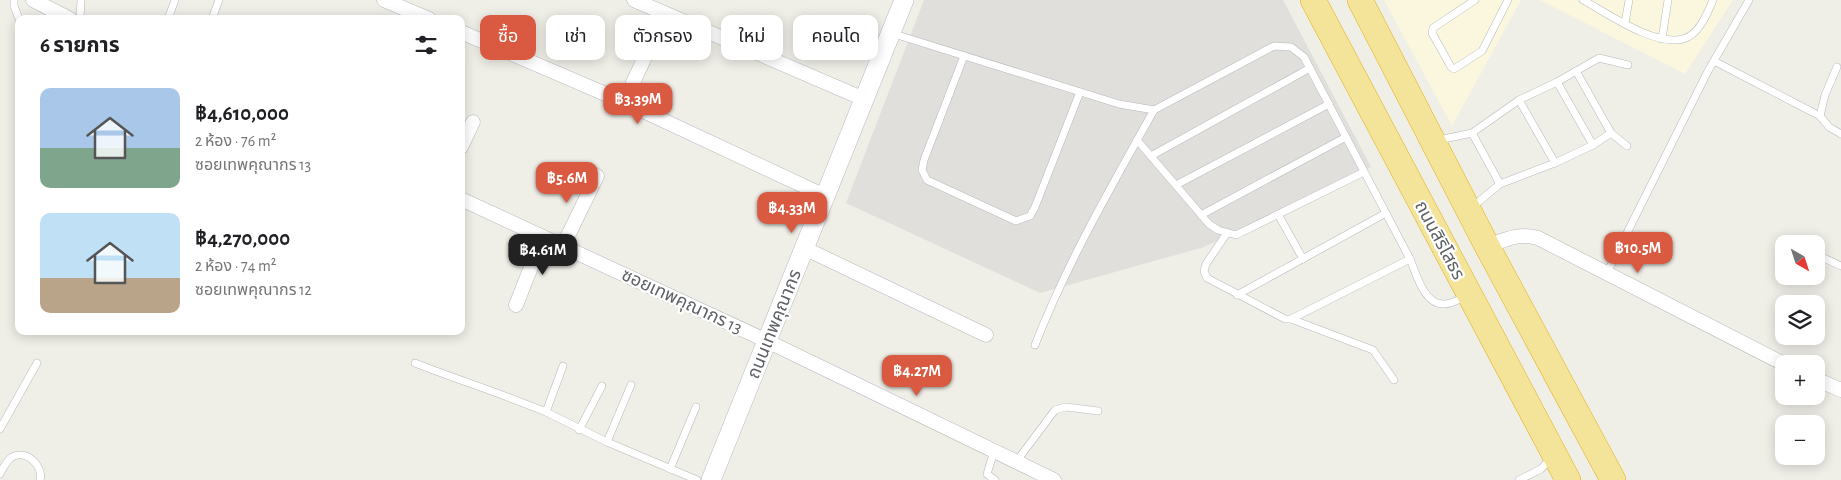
<!DOCTYPE html>
<html lang="th">
<meta charset="utf-8">
<style>
body{margin:0;font-family:"Alegreya Sans","Noto Sans Thai",sans-serif;background:#f2f2f2;color:#202124;height:100vh;display:flex;flex-direction:column;font-size:19px;white-space:nowrap}
*{box-sizing:border-box;margin:0}
p{font-size:16px;color:#757577}
.icon{flex:none;width:28px;height:28px;fill:none;stroke:currentColor;stroke-width:2;stroke-linecap:round;stroke-linejoin:round}
.map{position:relative;flex:1;overflow:hidden}
.panel{position:absolute;left:15px;top:15px;width:450px;height:320px;display:flex;flex-direction:column;background:#fff;border-radius:10px;box-shadow:0 2px 12px #0003}
.panel>*{flex:none}
.guide{position:absolute;left:480px;top:15px;width:475px;height:45px;display:flex;gap:10px}
.needle{width:32px;rotate:141deg}
.controls{position:absolute;left:1775px;top:235px;display:grid;gap:10px}
.controls a{display:grid;place-items:center;width:50px;height:50px;border-radius:10px;background:#fff;box-shadow:0 2px 12px #0003;font-size:25px}
.price{position:absolute;translate:-50% -42px;padding:0 11px;border-radius:10px;background:#da5a41;color:#fff;font-size:16px;line-height:32px;filter:drop-shadow(0 1px 2px #0008)}
.price::after{content:'';position:absolute;left:50%;top:30px;width:15px;height:11px;margin-left:-8px;background:inherit;clip-path:polygon(0 0,100% 0,50% 100%)}
.price.active{background:#222;color:#fff}
ul{padding:0;list-style:none}
li{display:flex;align-items:center;gap:15px;height:125px;padding:0 25px}
li span{display:grid;place-items:center;flex:none;width:140px;height:100px;border-radius:10px;color:#555}
li>.icon{margin-inline-start:auto}
span .icon{width:60px;height:60px;fill:#fffc;stroke-width:1}
li b{font-size:21px}
h2{display:flex;justify-content:space-between;align-items:center;height:60px;padding:0 25px;font-size:21px}
.pill{padding:0 18px;border-radius:10px;background:#fff;box-shadow:0 2px 12px #0003;font-size:18px;line-height:45px}
.pill.active{background:#da5a41;color:#fff}
.map>svg:first-child{display:block}
.commercial{fill:#fbf7df}
.industrial{fill:#e1dfdb}
.lines{fill:none;stroke-linecap:round;stroke-linejoin:round}
.lane-casing{stroke:#b6b8bc;stroke-width:8}
.street-casing{stroke:#b6b8bc;stroke-width:15}
.secondary-casing{stroke:#b8babf;stroke-width:20}
.highway-casing{stroke:#e1b215;stroke-width:26}
.lane{stroke:#fff;stroke-width:7}
.street{stroke:#fff;stroke-width:14}
.secondary{stroke:#fff;stroke-width:19}
.highway{stroke:#f4e499;stroke-width:25}
.labels{text-anchor:middle;stroke-width:4.5;stroke-linejoin:round;paint-order:stroke}
.street-label{font-size:18px;fill:#5e6165;stroke:#fff}
</style>
<div class="map">
<svg width="1841" height="480" viewBox="0 0 1841 480">
<rect width="100%" height="100%" fill="#efeee7"/>
<!-- commercial -->
<g class="commercial">
<polygon points="1384,0 1521,0 1452,126"/>
<polygon points="1540,0 1733,0 1685,74"/>
</g>
<!-- industrial -->
<polygon class="industrial" points="924,0 1283,0 1371,167 1204,247 1040,293 846,203"/>
<g class="lines">
<!-- lane casing -->
<g class="lane-casing">
<g id="lane">
<polyline points="14,0 14,6 19,19"/>
<polyline points="1475,0 1433,28 1432,33 1451,67 1454,69 1482,51 1508,0"/>
<path d="M1583 0C1609 14 1653 46 1683 39 1699 35 1707 14 1713 0"/>
<polyline points="80,19 81,0"/>
<polyline points="168,19 175,0"/>
<polyline points="212,19 219,0"/>
<polyline points="1625,23 1629,0"/>
<path d="M891 33 1119 104 1154 110 1274 46 1291 47 1304 57 1410 259C1416 273 1424 305 1444 304 1451 304 1460 299 1467 296"/>
<polyline points="1662,39 1668,0"/>
<polyline points="964,56 924,160 922,170 927,180 1016,221 1030,216 1035,207 1080,92"/>
<polyline points="1714,61 1820,116"/>
<polyline points="1837,67 1825,95 1820,116 1829,127 1841,134"/>
<polyline points="1576,71 1611,133 1627,146"/>
<polyline points="1557,82 1599,58 1628,65"/>
<polyline points="1519,100 1555,163"/>
<polyline points="1472,133 1500,184"/>
<polyline points="1137,140 1209,224 1218,230 1236,235 1364,172"/>
<polyline points="1439,140 1472,133 1519,100 1557,82 1593,145 1555,163 1500,184 1471,208"/>
<polyline points="1593,145 1611,133"/>
<polyline points="1151,156 1310,68"/>
<polyline points="1176,185 1329,104"/>
<polyline points="1201,215 1346,137"/>
<polyline points="1279,216 1303,259"/>
<polyline points="1227,233 1206,264 1204,271 1207,278 1285,319 1291,319 1410,259"/>
<polyline points="1822,257 1841,266"/>
<polyline points="1607,273 1708,71 1749,0"/>
<polyline points="1237,295 1386,213"/>
<polyline points="1291,319 1373,350 1394,380"/>
<path d="M1035 345C1067 263 1111 187 1154 110"/>
<path d="M415 363C458 380 503 394 546 412"/>
<polyline points="563,366 546,412 607,442 697,480"/>
<polyline points="0,429 37,363"/>
<polyline points="579,430 602,386"/>
<polyline points="607,442 631,385"/>
<polyline points="994,451 987,474 995,480"/>
<polyline points="1016,462 1055,410 1066,407 1098,411"/>
<polyline points="670,469 696,407"/>
<path d="M0 474C3 468 6 461 12 457 26 449 44 466 40 480"/>
<polyline points="1519,480 1541,469 1551,458"/>
</g>
</g>
<!-- street casing -->
<g class="street-casing">
<g id="street">
<polyline points="33,0 70,19"/>
<polyline points="384,0 429,19"/>
<polyline points="634,0 864,99"/>
<polyline points="461,32 624,102 825,196"/>
<polyline points="624,102 665,14"/>
<polyline points="461,147 473,122"/>
<polyline points="461,199 767,341 1054,480"/>
<polyline points="563,246 597,176"/>
<path d="M1487 246C1505 240 1519 232 1538 238L1784 364"/>
<polyline points="804,248 986,335"/>
<polyline points="516,305 543,237"/>
<polyline points="1816,379 1841,390"/>
</g>
</g>
<!-- secondary casing -->
<g class="secondary-casing">
<polyline id="secondary" points="711,480 904,0"/>
</g>
<!-- highway casing -->
<g class="highway-casing">
<g id="highway">
<polyline points="1313,0 1568,480"/>
<polyline points="1360,0 1487,246 1613,480"/>
</g>
</g>
<!-- lane -->
<use href="#lane" class="lane"/>
<!-- street -->
<use href="#street" class="street"/>
<!-- secondary -->
<use href="#secondary" class="secondary"/>
<!-- highway -->
<use href="#highway" class="highway"/>
</g>
<g class="labels">
<!-- street labels -->
<g class="street-label">
<text transform="translate(1440 240) rotate(62)" y="6">ถนนสิริโสธร</text>
<text transform="translate(682 301) rotate(25)" y="6">ซอยเทพคุณากร 13</text>
<text transform="translate(774 324) rotate(-68)" y="6">ถนนเทพคุณากร</text>
</g>
</g>
</svg>
<div class="controls">
<a><svg class="needle" viewBox="-14 -14 28 28"><path d="M0-13l5 13h-10z" fill="#e53935"/><path d="M0 13l5-13h-10z" fill="#757577"/></svg></a>
<a><svg class="icon" aria-label="layers" viewBox="0 0 24 24"><path d="M12 4l9 5-9 5-9-5zM3 14l9 5 9-5"/></svg></a>
<a>+</a>
<a>−</a>
</div>
<b class="price" style="left:638px;top:125px">฿3.39M</b>
<b class="price" style="left:567px;top:204px">฿5.6M</b>
<b class="price" style="left:792px;top:234px">฿4.33M</b>
<b class="price" style="left:1638px;top:274px">฿10.5M</b>
<b class="price active" style="left:543px;top:276px">฿4.61M</b>
<b class="price" style="left:917px;top:397px">฿4.27M</b>
<div class="guide">
<a class="pill active">ซื้อ</a>
<a class="pill">เช่า</a>
<a class="pill">ตัวกรอง</a>
<a class="pill">ใหม่</a>
<a class="pill">คอนโด</a>
</div>
<section class="panel">
<h2>6 รายการ<svg class="icon" aria-label="filters" viewBox="0 0 24 24"><path d="M4 7h16M4 17h16"/><circle cx="9" cy="7" r="2"/><circle cx="15" cy="17" r="2"/></svg></h2>
<ul>
<li><span style="background:linear-gradient(#a9c7e8 60%,#7fa58c 0)"><svg class="icon" aria-label="home" viewBox="0 0 24 24"><path d="M3 11l9-7 9 7M6 9v11h12V9"/></svg></span><div><b>฿4,610,000</b><p>2 ห้อง · 76 m²</p><p>ซอยเทพคุณากร 13</p></div></li>
<li><span style="background:linear-gradient(#bfe0f5 65%,#b9a48a 0)"><svg class="icon" aria-label="home" viewBox="0 0 24 24"><path d="M3 11l9-7 9 7M6 9v11h12V9"/></svg></span><div><b>฿4,270,000</b><p>2 ห้อง · 74 m²</p><p>ซอยเทพคุณากร 12</p></div></li>
</ul>
</section>
</div>
